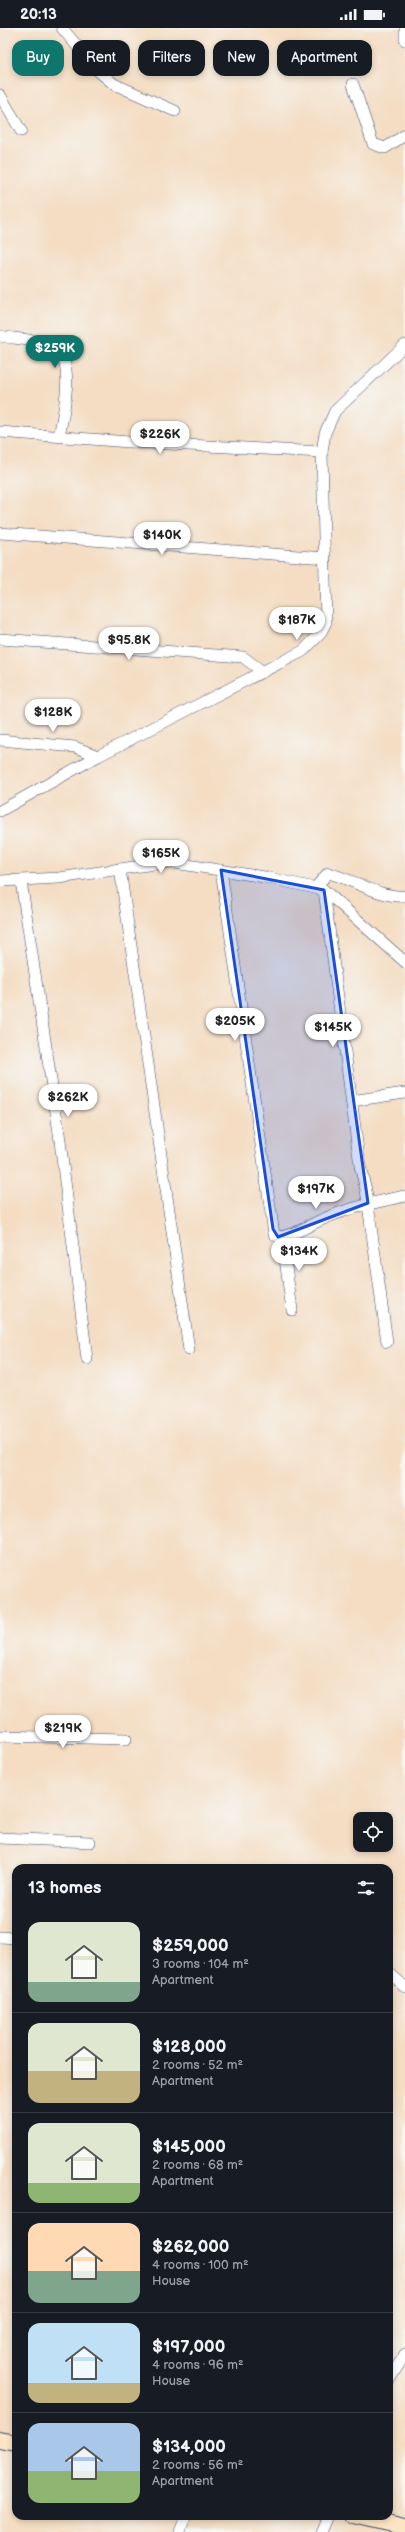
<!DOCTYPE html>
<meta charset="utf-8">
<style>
body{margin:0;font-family:"Balsamiq Sans",sans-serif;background:#242831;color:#f1f3f6;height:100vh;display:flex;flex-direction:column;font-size:15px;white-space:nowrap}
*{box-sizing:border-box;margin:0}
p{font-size:13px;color:#9ea1a6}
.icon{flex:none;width:22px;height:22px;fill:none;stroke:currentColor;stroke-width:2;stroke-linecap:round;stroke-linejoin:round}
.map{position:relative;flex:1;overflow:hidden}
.sheet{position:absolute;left:12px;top:1836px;width:381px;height:656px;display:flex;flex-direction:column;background:#171b24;border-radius:12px;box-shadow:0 2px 6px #0003}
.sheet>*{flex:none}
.guide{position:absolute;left:12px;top:12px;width:381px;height:36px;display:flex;gap:8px}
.fabs{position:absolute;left:353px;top:1784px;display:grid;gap:8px}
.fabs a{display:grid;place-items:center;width:40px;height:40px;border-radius:8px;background:#171b24;box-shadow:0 2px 6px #0003;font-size:20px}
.price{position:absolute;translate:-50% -34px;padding:0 9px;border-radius:14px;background:#fff;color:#222;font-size:13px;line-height:26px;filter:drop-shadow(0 1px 2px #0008)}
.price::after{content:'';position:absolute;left:50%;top:24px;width:12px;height:9px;margin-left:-6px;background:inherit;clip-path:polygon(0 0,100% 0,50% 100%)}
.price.current{background:#0f766e;color:#fff}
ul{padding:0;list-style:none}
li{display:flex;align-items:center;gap:12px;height:100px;padding:0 16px}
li+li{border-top:1px solid #363941}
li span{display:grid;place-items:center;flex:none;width:112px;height:80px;border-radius:12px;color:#555}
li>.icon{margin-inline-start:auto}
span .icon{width:48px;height:48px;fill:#fffc;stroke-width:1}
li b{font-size:17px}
h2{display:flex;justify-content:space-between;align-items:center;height:48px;padding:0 16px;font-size:17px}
.tag{padding:0 14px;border-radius:12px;background:#171b24;box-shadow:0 2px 6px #0003;font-size:14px;line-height:36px}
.tag.current{background:#0f766e;color:#fff}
.status{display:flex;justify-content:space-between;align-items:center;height:28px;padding:0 20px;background:#171b24;direction:ltr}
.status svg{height:11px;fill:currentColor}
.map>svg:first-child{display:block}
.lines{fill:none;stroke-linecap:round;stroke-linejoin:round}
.street-casing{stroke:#3c496d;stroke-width:12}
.secondary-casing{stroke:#3c496d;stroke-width:18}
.street{stroke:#fff;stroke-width:11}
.secondary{stroke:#fce5c4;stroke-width:16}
.marked{fill:#1d4ed8;fill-opacity:0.2;stroke:#1d4ed8;stroke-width:3;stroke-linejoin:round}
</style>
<div class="status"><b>20:13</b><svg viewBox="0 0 49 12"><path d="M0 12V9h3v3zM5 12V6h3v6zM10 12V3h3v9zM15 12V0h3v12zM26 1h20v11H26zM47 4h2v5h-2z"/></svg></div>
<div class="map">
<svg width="405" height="2504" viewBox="0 0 405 2504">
<rect width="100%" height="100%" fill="#f6f6f2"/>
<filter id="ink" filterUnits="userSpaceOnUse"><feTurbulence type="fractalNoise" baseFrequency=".025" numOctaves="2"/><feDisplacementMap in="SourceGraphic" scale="8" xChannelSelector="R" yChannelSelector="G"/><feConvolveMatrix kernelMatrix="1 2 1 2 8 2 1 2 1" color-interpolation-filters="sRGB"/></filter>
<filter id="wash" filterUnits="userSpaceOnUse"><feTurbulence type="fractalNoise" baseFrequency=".012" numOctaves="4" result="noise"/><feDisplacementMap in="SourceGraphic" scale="16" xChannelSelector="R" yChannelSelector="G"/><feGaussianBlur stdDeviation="0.9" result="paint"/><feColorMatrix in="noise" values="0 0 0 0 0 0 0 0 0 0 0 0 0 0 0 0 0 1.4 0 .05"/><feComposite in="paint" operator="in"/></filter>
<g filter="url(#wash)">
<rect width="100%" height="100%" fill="#f4ddc3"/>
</g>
<g filter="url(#ink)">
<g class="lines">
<!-- street casing -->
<g class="street-casing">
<g id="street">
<polyline points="62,0 97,42 114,56 175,83"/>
<polyline points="405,0 405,12"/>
<polyline points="353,56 373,116 385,120 405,107"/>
<polyline points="0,67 21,103"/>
<path d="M0 308C14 311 46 312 57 321 75 336 63 388 59 408"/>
<polyline points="0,404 129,414 322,424"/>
<polyline points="0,505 325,530"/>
<polyline points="0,611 243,629 263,644"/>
<polyline points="0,712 75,719 98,728"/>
<polyline points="0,783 98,728 303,623 320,606 326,594 322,424 325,405 335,383 405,317"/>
<polyline points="120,841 189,1322"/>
<path d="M221 842 274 1206 278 1209C293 1208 307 1198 321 1192 348 1180 376 1174 405 1168"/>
<polyline points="0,853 59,850 168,834 264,849 324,862 405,934"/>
<polyline points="21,853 59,1105 87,1331"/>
<path d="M315 860 328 845C353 851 379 870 405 868"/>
<polyline points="324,862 360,1138 366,1162 387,1314"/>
<polyline points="351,1073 405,1065"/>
<polyline points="282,1209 292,1282"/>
<polyline points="0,1708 126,1711"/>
<polyline points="0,1810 90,1814"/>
<polyline points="0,1909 16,1910"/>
<polyline points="389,1945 405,1959"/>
<polyline points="389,2352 405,2326"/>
<polyline points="180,2504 186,2488"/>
<polyline points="321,2504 328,2488"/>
</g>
</g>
<!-- secondary casing -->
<g class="secondary-casing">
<g id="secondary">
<polyline points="0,2412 16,2415"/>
<polyline points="353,2488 405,2500"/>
</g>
</g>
<!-- street -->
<use href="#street" class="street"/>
<!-- secondary -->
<use href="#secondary" class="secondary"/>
</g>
</g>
<!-- marked area -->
<path class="marked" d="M221 842 324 862 368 1175 278 1209 273 1201Z"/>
</svg>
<div class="fabs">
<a><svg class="icon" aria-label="locate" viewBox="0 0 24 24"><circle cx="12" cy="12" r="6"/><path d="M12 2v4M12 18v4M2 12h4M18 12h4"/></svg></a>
</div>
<b class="price current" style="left:55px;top:341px">$259K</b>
<b class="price" style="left:160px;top:427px">$226K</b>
<b class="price" style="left:162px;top:528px">$140K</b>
<b class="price" style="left:297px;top:613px">$187K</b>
<b class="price" style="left:129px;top:633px">$95.8K</b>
<b class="price" style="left:53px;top:705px">$128K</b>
<b class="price" style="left:161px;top:846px">$165K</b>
<b class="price" style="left:235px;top:1014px">$205K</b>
<b class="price" style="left:333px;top:1020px">$145K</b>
<b class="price" style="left:68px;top:1090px">$262K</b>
<b class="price" style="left:316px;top:1182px">$197K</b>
<b class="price" style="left:299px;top:1244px">$134K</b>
<b class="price" style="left:63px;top:1721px">$219K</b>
<div class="guide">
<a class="tag current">Buy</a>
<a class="tag">Rent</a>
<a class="tag">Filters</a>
<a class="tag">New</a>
<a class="tag">Apartment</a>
</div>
<section class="sheet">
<h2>13 homes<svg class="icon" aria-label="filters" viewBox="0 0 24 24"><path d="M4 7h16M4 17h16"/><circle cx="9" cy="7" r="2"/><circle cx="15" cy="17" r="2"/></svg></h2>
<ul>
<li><span style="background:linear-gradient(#dfe7d0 75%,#7fa58c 0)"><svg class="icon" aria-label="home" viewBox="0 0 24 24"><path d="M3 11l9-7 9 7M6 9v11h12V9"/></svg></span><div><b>$259,000</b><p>3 rooms · 104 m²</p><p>Apartment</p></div></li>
<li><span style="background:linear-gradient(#dfe7d0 60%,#c2b280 0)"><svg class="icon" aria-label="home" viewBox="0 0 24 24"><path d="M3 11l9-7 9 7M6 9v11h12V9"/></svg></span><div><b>$128,000</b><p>2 rooms · 52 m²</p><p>Apartment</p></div></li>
<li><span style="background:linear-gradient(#dfe7d0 75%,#8fb573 0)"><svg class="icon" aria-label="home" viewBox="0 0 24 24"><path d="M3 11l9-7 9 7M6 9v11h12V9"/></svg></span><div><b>$145,000</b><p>2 rooms · 68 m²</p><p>Apartment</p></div></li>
<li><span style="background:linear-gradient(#ffd9b3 60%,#7fa58c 0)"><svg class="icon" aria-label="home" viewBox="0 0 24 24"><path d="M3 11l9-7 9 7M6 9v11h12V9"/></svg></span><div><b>$262,000</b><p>4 rooms · 100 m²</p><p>House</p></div></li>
<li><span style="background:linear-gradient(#bfe0f5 75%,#c2b280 0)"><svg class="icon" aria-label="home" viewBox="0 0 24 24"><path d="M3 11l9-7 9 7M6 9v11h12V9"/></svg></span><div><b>$197,000</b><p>4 rooms · 96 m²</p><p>House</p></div></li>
<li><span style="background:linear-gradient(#a9c7e8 60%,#8fb573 0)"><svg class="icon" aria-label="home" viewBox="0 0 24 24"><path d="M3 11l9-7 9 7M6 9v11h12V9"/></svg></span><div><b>$134,000</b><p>2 rooms · 56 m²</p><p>Apartment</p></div></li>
</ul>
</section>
</div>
